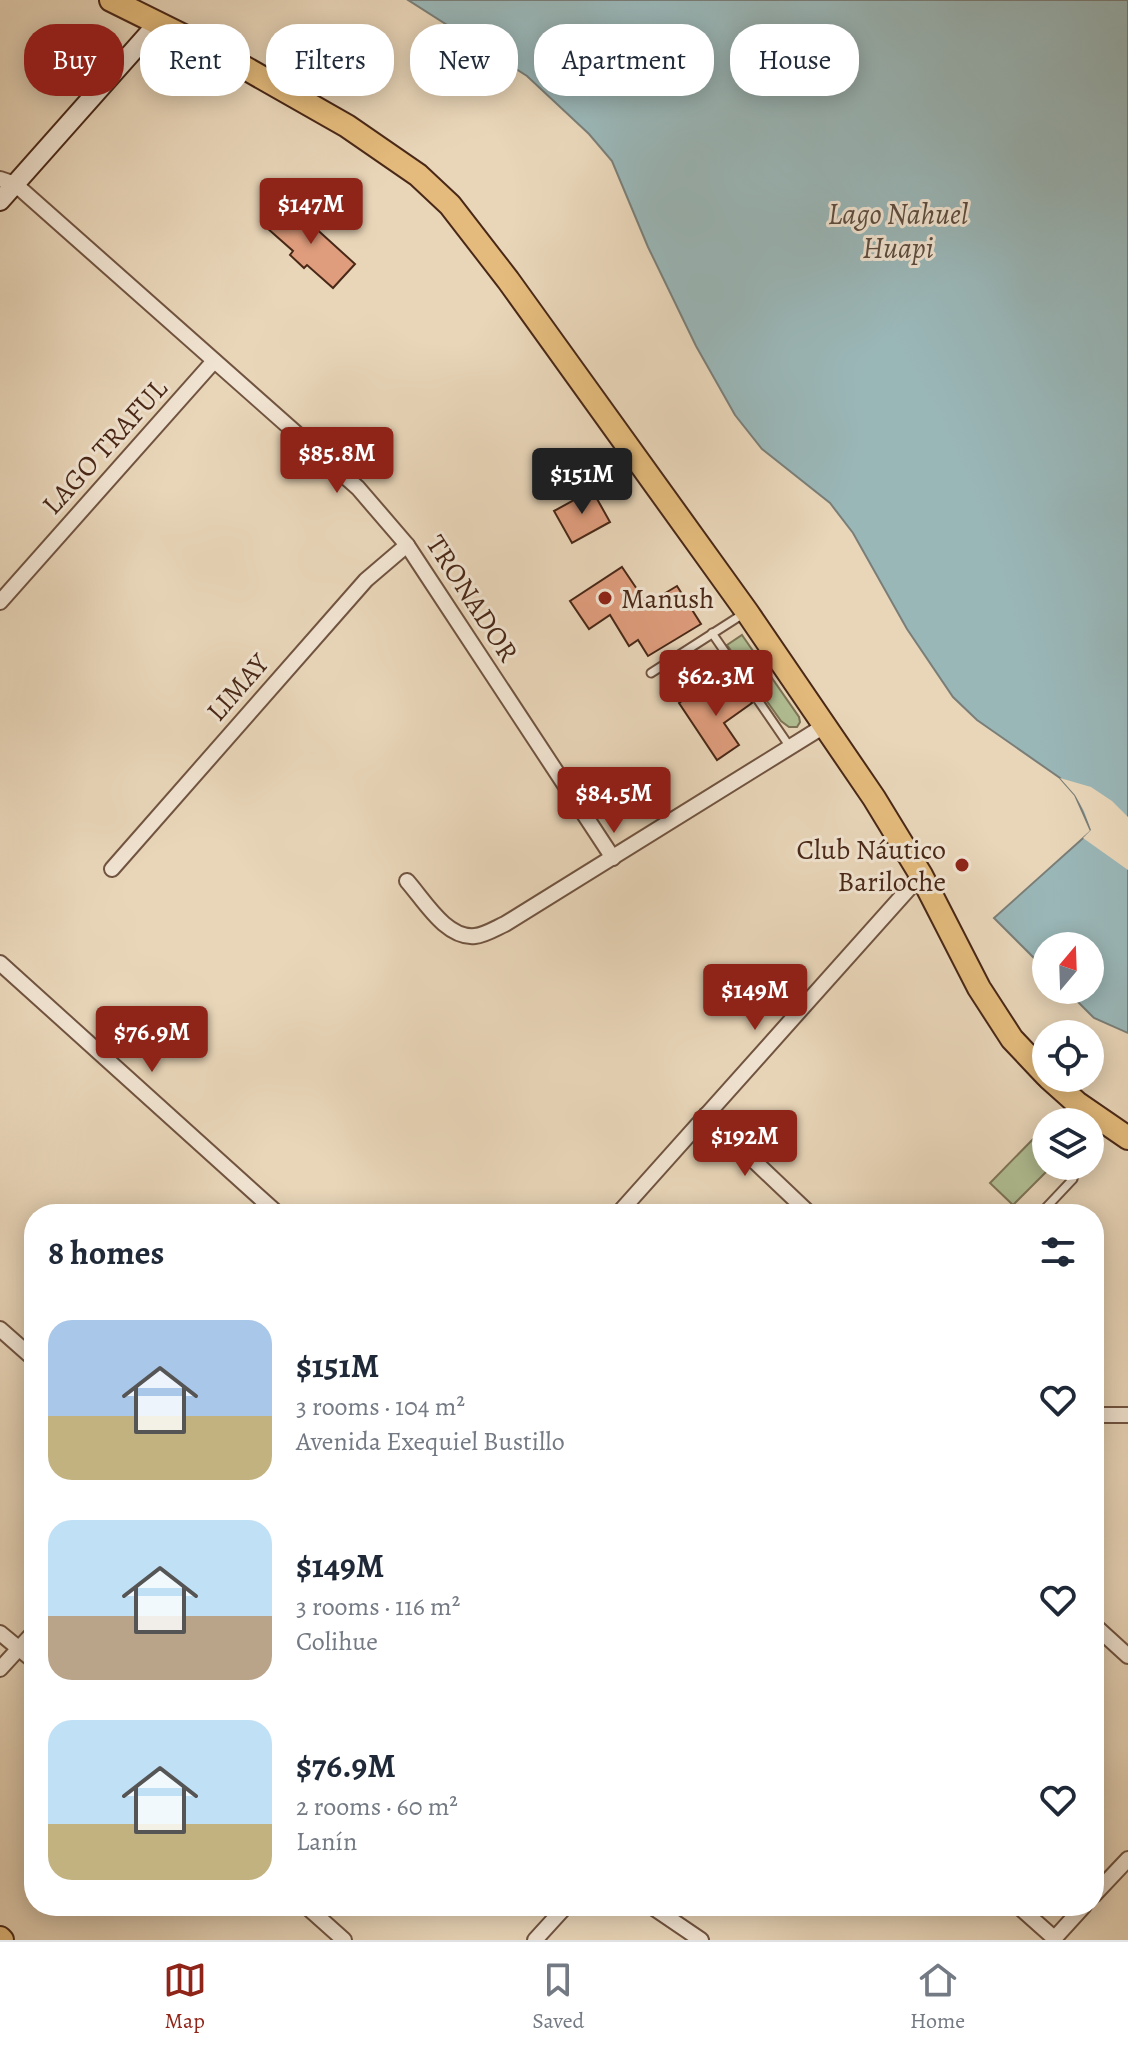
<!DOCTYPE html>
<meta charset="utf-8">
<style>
body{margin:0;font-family:Alegreya,serif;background:#f2f2f3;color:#1f2937;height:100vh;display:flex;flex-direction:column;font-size:30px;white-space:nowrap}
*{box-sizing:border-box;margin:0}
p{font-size:26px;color:#747a83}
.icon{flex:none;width:44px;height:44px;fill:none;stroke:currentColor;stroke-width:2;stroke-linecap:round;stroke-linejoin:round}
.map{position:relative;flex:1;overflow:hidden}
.panel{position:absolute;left:24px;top:1204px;width:1080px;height:712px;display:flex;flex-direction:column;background:#fff;border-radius:32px;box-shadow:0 4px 20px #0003}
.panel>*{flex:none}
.banner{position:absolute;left:24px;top:24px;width:1080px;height:72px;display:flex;gap:16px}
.needle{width:52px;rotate:19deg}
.buttons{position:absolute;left:1032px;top:932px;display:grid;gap:16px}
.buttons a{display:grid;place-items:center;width:72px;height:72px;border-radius:50%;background:#fff;box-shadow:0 4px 20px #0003;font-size:40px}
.price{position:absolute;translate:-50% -68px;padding:0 18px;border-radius:8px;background:#8f2418;color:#fff;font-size:26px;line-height:52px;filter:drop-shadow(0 2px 4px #0008)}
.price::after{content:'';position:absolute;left:50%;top:48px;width:24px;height:18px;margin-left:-12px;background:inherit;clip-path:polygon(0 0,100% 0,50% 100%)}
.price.current{background:#222;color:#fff}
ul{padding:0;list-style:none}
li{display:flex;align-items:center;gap:24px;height:200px;padding:0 24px}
li span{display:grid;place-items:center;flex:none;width:224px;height:160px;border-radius:24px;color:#555}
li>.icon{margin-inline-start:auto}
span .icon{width:96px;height:96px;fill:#fffc;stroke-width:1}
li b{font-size:34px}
h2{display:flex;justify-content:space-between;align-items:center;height:96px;padding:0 24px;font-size:34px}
.tag{padding:0 28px;border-radius:32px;background:#fff;box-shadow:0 4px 20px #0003;font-size:28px;line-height:72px}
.tag.current{background:#8f2418;color:#fff}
.dock{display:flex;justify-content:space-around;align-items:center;height:112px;border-top:2px solid #e0e1e3;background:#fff;font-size:22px;color:#747a83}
.dock a{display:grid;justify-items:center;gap:4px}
.dock .current{color:#8f2418}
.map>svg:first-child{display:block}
.green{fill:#b1bf94;stroke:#7d7456;stroke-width:2}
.water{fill:#9ab7b8;stroke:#7a7e78;stroke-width:2}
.pier{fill:#e9d6b9}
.building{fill:#df9d7d;stroke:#492817;stroke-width:2}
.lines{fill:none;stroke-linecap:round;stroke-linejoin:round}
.lane-casing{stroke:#715440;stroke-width:11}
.street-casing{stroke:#715440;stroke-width:18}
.secondary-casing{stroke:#492817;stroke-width:22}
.primary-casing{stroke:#492817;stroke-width:26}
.lane{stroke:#f1e4d2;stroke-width:7}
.street{stroke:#f1e4d2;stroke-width:14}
.secondary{stroke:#f1e4d2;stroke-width:18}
.primary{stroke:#e4bb7c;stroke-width:22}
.poi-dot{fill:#8f2418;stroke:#f1e4d2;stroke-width:3}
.labels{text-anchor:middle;stroke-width:6;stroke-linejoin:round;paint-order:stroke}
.street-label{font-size:28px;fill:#492817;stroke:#f1e4d2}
.poi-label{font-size:28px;fill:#492817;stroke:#f1e4d2;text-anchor:start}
.water-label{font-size:30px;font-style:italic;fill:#5d4c3f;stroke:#f1e4d2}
</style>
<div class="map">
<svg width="1128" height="1940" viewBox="0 0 1128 1940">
<rect width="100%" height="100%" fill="#e9d6b9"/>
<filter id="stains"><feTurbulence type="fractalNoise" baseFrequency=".0025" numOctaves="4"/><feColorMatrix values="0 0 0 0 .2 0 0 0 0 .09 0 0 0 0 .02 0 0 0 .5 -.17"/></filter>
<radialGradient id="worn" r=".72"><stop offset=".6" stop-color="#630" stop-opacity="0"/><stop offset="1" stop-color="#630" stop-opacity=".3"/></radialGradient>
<!-- green -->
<g class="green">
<polygon points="742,635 799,717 800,722 797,727 789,727 781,721 727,645"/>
<polygon points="1040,1132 1046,1138 1046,1166 1052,1166 1013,1205 990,1183"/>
</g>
<!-- water -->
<polygon class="water" points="408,0 1128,0 1128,1033 1094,1018 1066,990 1090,990 1090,946 1046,946 1046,970 994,918 1091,831 1075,795 1060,778 977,720 953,697 907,629 853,533 830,503 762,449 735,415 696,346 648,247 612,161 589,134 527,76"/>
<!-- pier -->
<polygon class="pier" points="1060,778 1091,787 1112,801 1128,817 1128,870 1083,838 1091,830 1084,811 1075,795"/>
<!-- building -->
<g class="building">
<polygon points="289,204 355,264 333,288 307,265 304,268 290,255 293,251 267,228"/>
<polygon points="592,490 610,522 572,543 554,511"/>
<polygon points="622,567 647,604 677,586 701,624 648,656 638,640 629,646 610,615 589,629 570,601"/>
<polygon points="738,683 752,703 724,723 739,745 717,760 679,703 700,689 710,703"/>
</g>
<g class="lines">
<!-- lane casing -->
<g class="lane-casing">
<g id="lane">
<polyline points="712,633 790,747"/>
<polyline points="651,673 743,614"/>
<polyline points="1065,1122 1066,1114 1075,1104"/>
<polyline points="1040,1214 1073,1179 1076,1166"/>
</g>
</g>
<!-- street casing -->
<g class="street-casing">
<g id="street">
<polyline points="0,179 15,184 358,488 407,545 613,858"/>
<polyline points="0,602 214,361"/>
<polyline points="112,869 366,580 407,545"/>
<path d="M407 881C424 900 446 939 475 936 485 935 496 928 505 924L824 726"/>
<polyline points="0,963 278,1214"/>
<polyline points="706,1115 810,1214"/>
<polyline points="618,1214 921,875"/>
<polyline points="0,1329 34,1359"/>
<polyline points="1094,1415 1128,1415"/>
<polyline points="1094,1625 1128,1656"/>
<polyline points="0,1633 34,1661"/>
<polyline points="0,1669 34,1632"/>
<polyline points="1094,1895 1128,1859"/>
<polyline points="306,1906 344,1940"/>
<polyline points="651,1906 701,1940"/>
<polyline points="1018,1906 1054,1938"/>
<polyline points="535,1940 566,1906"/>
<polyline points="1053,1940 1084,1906"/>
</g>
</g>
<!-- secondary casing -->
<g class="secondary-casing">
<polyline id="secondary" points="0,201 158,23"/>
</g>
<!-- primary casing -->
<g class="primary-casing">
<g id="primary">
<polyline points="111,0 224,56 347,126 418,175 450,205 508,280 747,612 874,798 921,875 979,988 1012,1039 1046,1075"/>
<polyline points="1049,1078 1077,1103 1128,1138"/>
<polyline points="0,1938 2,1940"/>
</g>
</g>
<!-- lane -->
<use href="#lane" class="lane"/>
<!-- street -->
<use href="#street" class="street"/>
<!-- secondary -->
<use href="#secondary" class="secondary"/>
<!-- primary -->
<use href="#primary" class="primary"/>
</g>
<!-- markers -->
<g class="poi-dot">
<circle cx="605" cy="598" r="8"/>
<circle cx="962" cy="865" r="8"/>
</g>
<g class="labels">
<!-- street labels -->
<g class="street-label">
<text transform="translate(104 446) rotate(-48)" y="10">LAGO TRAFUL</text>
<text transform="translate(473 598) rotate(57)" y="10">TRONADOR</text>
<text transform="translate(237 687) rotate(-49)" y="10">LIMAY</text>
</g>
<!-- poi labels -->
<g class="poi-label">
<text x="621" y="608">Manush</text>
<text x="946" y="859" text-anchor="end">Club Náutico<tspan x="946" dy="32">Bariloche</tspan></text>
</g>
<!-- water labels -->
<g class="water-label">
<text x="898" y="224">Lago Nahuel<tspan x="898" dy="34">Huapi</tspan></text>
</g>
</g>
<rect width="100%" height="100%" filter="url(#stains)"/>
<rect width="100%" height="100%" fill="url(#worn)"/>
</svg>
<div class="buttons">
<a><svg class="needle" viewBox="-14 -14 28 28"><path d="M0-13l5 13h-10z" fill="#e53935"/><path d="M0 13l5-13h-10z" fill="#747a83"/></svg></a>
<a><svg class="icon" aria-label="locate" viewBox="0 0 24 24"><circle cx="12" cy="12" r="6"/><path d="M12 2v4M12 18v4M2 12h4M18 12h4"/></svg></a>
<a><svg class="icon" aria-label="layers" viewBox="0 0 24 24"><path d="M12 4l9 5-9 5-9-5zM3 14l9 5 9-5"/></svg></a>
</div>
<b class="price" style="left:311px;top:246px">$147M</b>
<b class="price" style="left:337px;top:495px">$85.8M</b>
<b class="price current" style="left:582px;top:516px">$151M</b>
<b class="price" style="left:716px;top:718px">$62.3M</b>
<b class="price" style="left:614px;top:835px">$84.5M</b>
<b class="price" style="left:755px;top:1032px">$149M</b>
<b class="price" style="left:152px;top:1074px">$76.9M</b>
<b class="price" style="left:745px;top:1178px">$192M</b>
<div class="banner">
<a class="tag current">Buy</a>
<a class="tag">Rent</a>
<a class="tag">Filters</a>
<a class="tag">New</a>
<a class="tag">Apartment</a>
<a class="tag">House</a>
</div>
<section class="panel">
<h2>8 homes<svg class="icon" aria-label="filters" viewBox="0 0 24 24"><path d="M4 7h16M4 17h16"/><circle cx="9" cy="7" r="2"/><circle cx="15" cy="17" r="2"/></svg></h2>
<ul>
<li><span style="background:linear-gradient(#a9c7e8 60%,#c2b280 0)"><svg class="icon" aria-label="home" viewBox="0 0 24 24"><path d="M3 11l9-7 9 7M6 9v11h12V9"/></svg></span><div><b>$151M</b><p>3 rooms · 104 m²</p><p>Avenida Exequiel Bustillo</p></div><svg class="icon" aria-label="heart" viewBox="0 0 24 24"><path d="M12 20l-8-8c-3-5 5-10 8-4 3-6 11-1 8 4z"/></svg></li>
<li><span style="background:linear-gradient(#bfe0f5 60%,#b9a48a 0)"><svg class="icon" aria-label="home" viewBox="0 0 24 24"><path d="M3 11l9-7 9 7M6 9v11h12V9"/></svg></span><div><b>$149M</b><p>3 rooms · 116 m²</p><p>Colihue</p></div><svg class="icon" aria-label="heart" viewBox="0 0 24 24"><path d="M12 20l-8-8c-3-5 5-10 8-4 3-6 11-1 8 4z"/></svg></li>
<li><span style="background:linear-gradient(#bfe0f5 65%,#c2b280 0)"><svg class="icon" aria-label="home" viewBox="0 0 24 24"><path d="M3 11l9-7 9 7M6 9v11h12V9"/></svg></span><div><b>$76.9M</b><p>2 rooms · 60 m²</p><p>Lanín</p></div><svg class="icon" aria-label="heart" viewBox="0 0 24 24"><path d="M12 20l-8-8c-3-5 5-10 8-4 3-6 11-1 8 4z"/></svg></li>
</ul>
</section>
</div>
<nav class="dock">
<a class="current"><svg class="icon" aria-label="map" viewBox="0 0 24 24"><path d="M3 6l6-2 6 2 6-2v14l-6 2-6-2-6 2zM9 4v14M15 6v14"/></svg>Map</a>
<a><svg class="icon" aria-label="saved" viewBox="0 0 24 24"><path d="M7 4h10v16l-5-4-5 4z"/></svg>Saved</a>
<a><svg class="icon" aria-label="home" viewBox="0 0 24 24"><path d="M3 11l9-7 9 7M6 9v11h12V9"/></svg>Home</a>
</nav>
